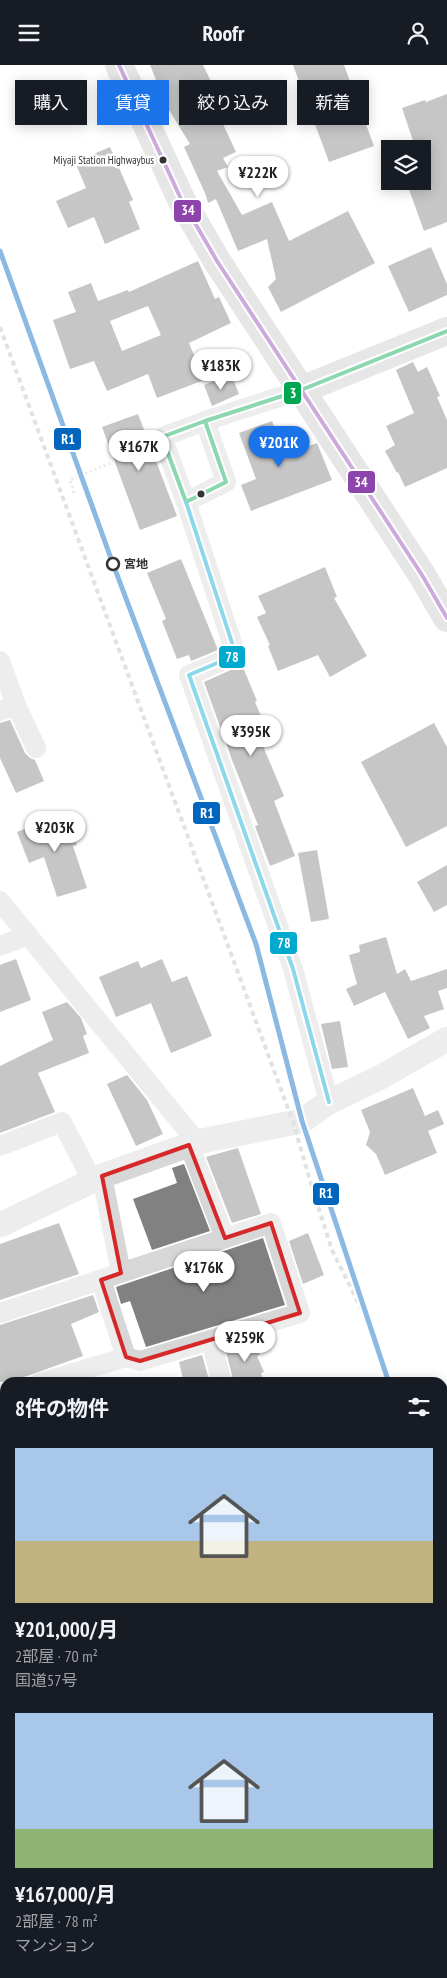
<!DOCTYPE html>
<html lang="ja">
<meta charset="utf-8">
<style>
body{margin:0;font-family:"PT Sans Narrow","Noto Sans JP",sans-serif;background:#20242c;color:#f1f3f6;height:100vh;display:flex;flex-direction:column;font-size:19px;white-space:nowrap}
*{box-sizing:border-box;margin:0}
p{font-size:16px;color:#9ea1a6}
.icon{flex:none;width:28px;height:28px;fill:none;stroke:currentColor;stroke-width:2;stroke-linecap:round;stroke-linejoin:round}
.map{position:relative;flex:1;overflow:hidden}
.details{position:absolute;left:0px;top:1312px;width:448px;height:601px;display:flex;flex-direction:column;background:#171b24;border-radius:15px 15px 0 0;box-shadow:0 2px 12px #0003}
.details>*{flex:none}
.banner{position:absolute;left:15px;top:15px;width:418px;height:45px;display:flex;gap:10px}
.fabs{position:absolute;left:381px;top:75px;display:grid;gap:10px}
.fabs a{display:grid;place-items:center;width:50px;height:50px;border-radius:0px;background:#171b24;box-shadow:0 2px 12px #0003;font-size:25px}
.price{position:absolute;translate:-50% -42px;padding:0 11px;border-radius:18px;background:#fff;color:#222;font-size:16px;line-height:32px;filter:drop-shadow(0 1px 2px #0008)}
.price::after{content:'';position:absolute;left:50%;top:30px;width:15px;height:11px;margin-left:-8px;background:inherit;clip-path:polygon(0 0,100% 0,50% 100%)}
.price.current{background:#1a73e8;color:#fff}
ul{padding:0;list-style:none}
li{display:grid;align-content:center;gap:10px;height:265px;padding:0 15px}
li span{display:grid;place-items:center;height:155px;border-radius:0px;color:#555}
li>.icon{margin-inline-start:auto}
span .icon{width:90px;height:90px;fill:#fffc;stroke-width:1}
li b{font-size:21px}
h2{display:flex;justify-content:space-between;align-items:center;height:60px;padding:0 15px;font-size:21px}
.pill{padding:0 18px;border-radius:0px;background:#171b24;box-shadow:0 2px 12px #0003;font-size:18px;line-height:45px}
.pill.current{background:#1a73e8;color:#fff}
header{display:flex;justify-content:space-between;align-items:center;height:65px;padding:0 15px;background:#171b24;font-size:22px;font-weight:800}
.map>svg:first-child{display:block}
.building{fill:#818181;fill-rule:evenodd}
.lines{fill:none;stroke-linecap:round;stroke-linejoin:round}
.path{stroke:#d6d6d6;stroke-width:3;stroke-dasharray:2.5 2.5;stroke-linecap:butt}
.minor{stroke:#d7d7d7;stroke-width:20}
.tertiary{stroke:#d7d7d7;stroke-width:25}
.primary{stroke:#cacaca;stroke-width:28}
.trunk{stroke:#c7c7c7;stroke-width:28}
.rail{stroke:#bebebe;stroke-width:4;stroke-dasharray:5 4;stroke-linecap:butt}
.bus-1-casing{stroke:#fff;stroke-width:8}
.bus-2-casing{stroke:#fff;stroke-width:8}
.bus-3-casing{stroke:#fff;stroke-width:8}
.bus-1{stroke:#8e44ad;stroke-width:4}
.bus-2{stroke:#00a651;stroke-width:4}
.bus-3{stroke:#00a9ce;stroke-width:4}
.rail-1-casing{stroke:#fff;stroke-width:9}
.rail-1{stroke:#0065bd;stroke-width:5}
.marked{fill:none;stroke:#d62828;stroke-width:4;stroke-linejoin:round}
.bus-dot{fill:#333;stroke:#fff;stroke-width:2}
.stop-dot{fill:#fff;stroke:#333;stroke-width:2.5}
.labels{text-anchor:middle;stroke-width:5;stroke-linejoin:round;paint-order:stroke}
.bus-label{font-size:11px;fill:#333;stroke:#fff;text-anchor:end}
.stop-label{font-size:12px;font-weight:bold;fill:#333;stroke:#fff;text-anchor:start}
.line-badge{stroke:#fff;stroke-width:2}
.badge-label{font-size:14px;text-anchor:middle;font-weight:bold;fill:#fff}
</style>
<header><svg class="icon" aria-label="menu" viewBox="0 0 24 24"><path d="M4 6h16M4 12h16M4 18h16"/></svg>Roofr<svg class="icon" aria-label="person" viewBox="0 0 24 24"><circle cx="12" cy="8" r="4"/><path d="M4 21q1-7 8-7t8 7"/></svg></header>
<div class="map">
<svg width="447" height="1913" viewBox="0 0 447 1913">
<rect width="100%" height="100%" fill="#fff"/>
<!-- building -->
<g class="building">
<polygon points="150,0 203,0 223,41 216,44 236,87 223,93 228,102 217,106 242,150 272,137 289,176 348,146 375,198 281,247 268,222 276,214 267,174 238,186 216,134 208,138 205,128 184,82 190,79 166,40"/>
<polygon points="293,0 344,0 374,81 329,97"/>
<polygon points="447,29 447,157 424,166 406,116 422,116 422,80 415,82 402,43 425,35 426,37"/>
<polygon points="110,82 133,135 129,137 140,164 105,179 94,152 68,163 56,136 86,123 75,97"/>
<polygon points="431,182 447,219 447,230 409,247 388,201"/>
<path d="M198 196 215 234 219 232 231 258 189 278 204 315 157 333 148 309 107 326 94 296 70 304 53 255 76 247 68 227 91 218 98 236 128 225 129 227ZM148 241 161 270 122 286 110 256Z"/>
<polygon points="413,297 418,307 427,302 440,331 437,332 447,355 447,403 405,422 398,407 397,408 385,386 395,380 386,361 414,348 396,305"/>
<polygon points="219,314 221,319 233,314 239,329 212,341 204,320"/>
<polygon points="138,349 177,451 140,465 102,362"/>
<polygon points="272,356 285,390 317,378 332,415 251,446 241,420 256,414 239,368"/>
<polygon points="181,494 218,585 191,596 189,590 177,594 162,556 166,554 147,508"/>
<polygon points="325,502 337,532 334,533 367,591 330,612 318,590 278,606 268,581 270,580 257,552 266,548 258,531"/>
<polygon points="242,600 257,636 255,637 272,677 263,681 284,731 274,736 295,791 270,801 255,761 258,760 232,695 204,617"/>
<polygon points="10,655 25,688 30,693 35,695 44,716 16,728 0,693 0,658"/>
<polygon points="434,658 447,682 447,761 406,782 361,697"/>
<polygon points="65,748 77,780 73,781 87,823 57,832 44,792 29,798 17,767"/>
<polygon points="317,785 329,854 311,857 298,788"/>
<polygon points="447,800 447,840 434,847 417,817"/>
<polygon points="386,872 397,909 405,904 411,916 447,904 447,923 438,926 444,944 424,951 430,963 408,974 385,927 354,941 346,924 357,919 349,890 360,887 359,880"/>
<polygon points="16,894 31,935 0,947 0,900"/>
<polygon points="162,894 172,917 187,911 212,971 171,988 151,938 116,952 99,912 138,896 141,903"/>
<polygon points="67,937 81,953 87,969 83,971 89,988 38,1008 55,1047 0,1068 0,1001 53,975 42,947"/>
<polygon points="340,956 348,1002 332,1004 321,959"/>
<polygon points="127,1010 147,1035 163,1069 136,1081 107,1019"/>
<polygon points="413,1023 425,1051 438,1045 444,1059 428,1066 437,1088 385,1110 376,1089 366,1080 370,1067 361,1045"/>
<polygon points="238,1083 261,1149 232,1158 206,1092"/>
<polygon points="184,1099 210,1166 152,1185 133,1134 177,1118 172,1103"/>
<polygon points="59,1158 79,1209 0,1235 0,1179"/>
<polygon points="308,1168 324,1210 303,1219 289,1176"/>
<polygon points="263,1173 285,1240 146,1282 130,1236 121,1239 116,1222"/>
<polygon points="93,1230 99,1247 71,1259 83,1291 30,1310 8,1317 0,1317 0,1260"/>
<polygon points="253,1275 260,1290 257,1291 264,1307 261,1308 264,1318 234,1318 225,1283"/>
<polygon points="202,1290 210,1318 184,1318 179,1297"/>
</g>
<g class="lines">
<!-- path -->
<polyline class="path" points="74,428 70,415 113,397"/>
<!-- minor -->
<g class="minor">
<polyline points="205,356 226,417 186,437 162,372 205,356 301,325"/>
<polyline points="186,437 236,590 189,610 293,904 329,1037"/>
<polyline points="0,596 16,640 0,646"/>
<polyline points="16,640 36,683"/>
<polyline points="0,836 197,1077"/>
<polyline points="0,881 28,870"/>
<polyline points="189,1080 225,1173"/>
<polyline points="0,1081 62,1057 93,1117"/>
<polyline points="102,1111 121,1208"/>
<polyline points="101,1215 126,1292"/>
<polyline points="0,1248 271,1158 300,1248 140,1296 126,1292 40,1318"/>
<polyline points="211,1275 222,1318"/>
<polyline points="0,1329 5,1328"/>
<polyline points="0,1444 5,1443"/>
<polyline points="202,1913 211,1909"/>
</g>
<!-- tertiary -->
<polyline class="tertiary" points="0,1160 102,1111 197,1077 302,1056 329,1037 381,1012 447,974"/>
<!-- primary -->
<polyline class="primary" points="301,325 447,266"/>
<!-- trunk -->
<polyline class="trunk" points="119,0 181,134 217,196 422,510 447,553"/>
<!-- rail -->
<polyline class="rail" points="0,262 293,1057 312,1122 332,1185 369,1259"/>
<!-- bus-1 casing -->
<g class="bus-1-casing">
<polyline id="bus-1" points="119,0 181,134 217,196 422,510 447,553"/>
</g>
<!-- bus-2 casing -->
<g class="bus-2-casing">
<polyline id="bus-2" points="205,356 226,417 186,437 162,372 205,356 301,325 447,266"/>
</g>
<!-- bus-3 casing -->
<g class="bus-3-casing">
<polyline id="bus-3" points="186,437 236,590 189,610 293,904 329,1037"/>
</g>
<!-- bus-1 -->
<use href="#bus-1" class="bus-1"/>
<!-- bus-2 -->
<use href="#bus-2" class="bus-2"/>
<!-- bus-3 -->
<use href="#bus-3" class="bus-3"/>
<!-- rail-1 casing -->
<g class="rail-1-casing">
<g id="rail-1">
<polyline points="0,186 113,499 256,879 302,1056 389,1318"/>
<polyline points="442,1823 447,1775"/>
</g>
</g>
<!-- rail-1 -->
<use href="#rail-1" class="rail-1"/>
</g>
<!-- marked area -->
<path d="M0 0H447V1913H0ZM189 1080 225 1173 271 1158 300 1248 140 1296 126 1292 101 1215 121 1208 102 1111Z" fill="#fff" fill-opacity=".55" fill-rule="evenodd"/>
<path class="marked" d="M189 1080 225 1173 271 1158 300 1248 140 1296 126 1292 101 1215 121 1208 102 1111Z"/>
<!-- markers -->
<g class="bus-dot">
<circle cx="163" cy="95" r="4.5"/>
<circle cx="201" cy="429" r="4.5"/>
</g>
<circle class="stop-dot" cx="113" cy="499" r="6"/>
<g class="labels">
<!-- bus labels -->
<g class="bus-label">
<text x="154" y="99">Miyaji Station Highwaybus</text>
</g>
<!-- stop labels -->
<g class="stop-label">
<text x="124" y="503">宮地</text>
</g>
</g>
<g class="line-badge">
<rect x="173" y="134" width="29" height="24" rx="5" fill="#8e44ad"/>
<rect x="283" y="316" width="19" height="24" rx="5" fill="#00a651"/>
<rect x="53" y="362" width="29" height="24" rx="5" fill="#0065bd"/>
<rect x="347" y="405" width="29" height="24" rx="5" fill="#8e44ad"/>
<rect x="218" y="580" width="28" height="24" rx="5" fill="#00a9ce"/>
<rect x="192" y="736" width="29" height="24" rx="5" fill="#0065bd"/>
<rect x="269" y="866" width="29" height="24" rx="5" fill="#00a9ce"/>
<rect x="312" y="1117" width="28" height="24" rx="5" fill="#0065bd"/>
</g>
<g class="badge-label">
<text x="188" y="150">34</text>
<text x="293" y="333">3</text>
<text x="68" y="379">R1</text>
<text x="361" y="422">34</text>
<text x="232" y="597">78</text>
<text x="207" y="753">R1</text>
<text x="284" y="883">78</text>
<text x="326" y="1133">R1</text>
</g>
</svg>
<div class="fabs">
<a><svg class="icon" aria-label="layers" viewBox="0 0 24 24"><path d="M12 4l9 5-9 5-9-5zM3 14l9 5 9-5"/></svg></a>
</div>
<b class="price" style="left:258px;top:133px">¥222K</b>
<b class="price" style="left:221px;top:326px">¥183K</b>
<b class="price current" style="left:279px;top:403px">¥201K</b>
<b class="price" style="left:139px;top:407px">¥167K</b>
<b class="price" style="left:251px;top:692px">¥395K</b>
<b class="price" style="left:55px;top:788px">¥203K</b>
<b class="price" style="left:204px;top:1228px">¥176K</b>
<b class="price" style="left:245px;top:1298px">¥259K</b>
<div class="banner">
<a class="pill">購入</a>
<a class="pill current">賃貸</a>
<a class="pill">絞り込み</a>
<a class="pill">新着</a>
</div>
<section class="details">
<h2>8件の物件<svg class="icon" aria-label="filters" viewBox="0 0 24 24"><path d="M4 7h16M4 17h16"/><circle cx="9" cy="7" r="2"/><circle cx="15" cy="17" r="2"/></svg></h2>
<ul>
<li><span style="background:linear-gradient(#a9c7e8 60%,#c2b280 0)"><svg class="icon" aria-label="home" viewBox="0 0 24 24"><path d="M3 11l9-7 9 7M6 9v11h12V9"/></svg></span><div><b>¥201,000/月</b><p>2部屋 · 70 m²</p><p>国道57号</p></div></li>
<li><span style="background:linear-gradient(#a9c7e8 75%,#8fb573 0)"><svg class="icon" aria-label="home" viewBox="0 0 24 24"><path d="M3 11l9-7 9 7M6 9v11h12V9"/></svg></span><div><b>¥167,000/月</b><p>2部屋 · 78 m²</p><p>マンション</p></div></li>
</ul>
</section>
</div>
